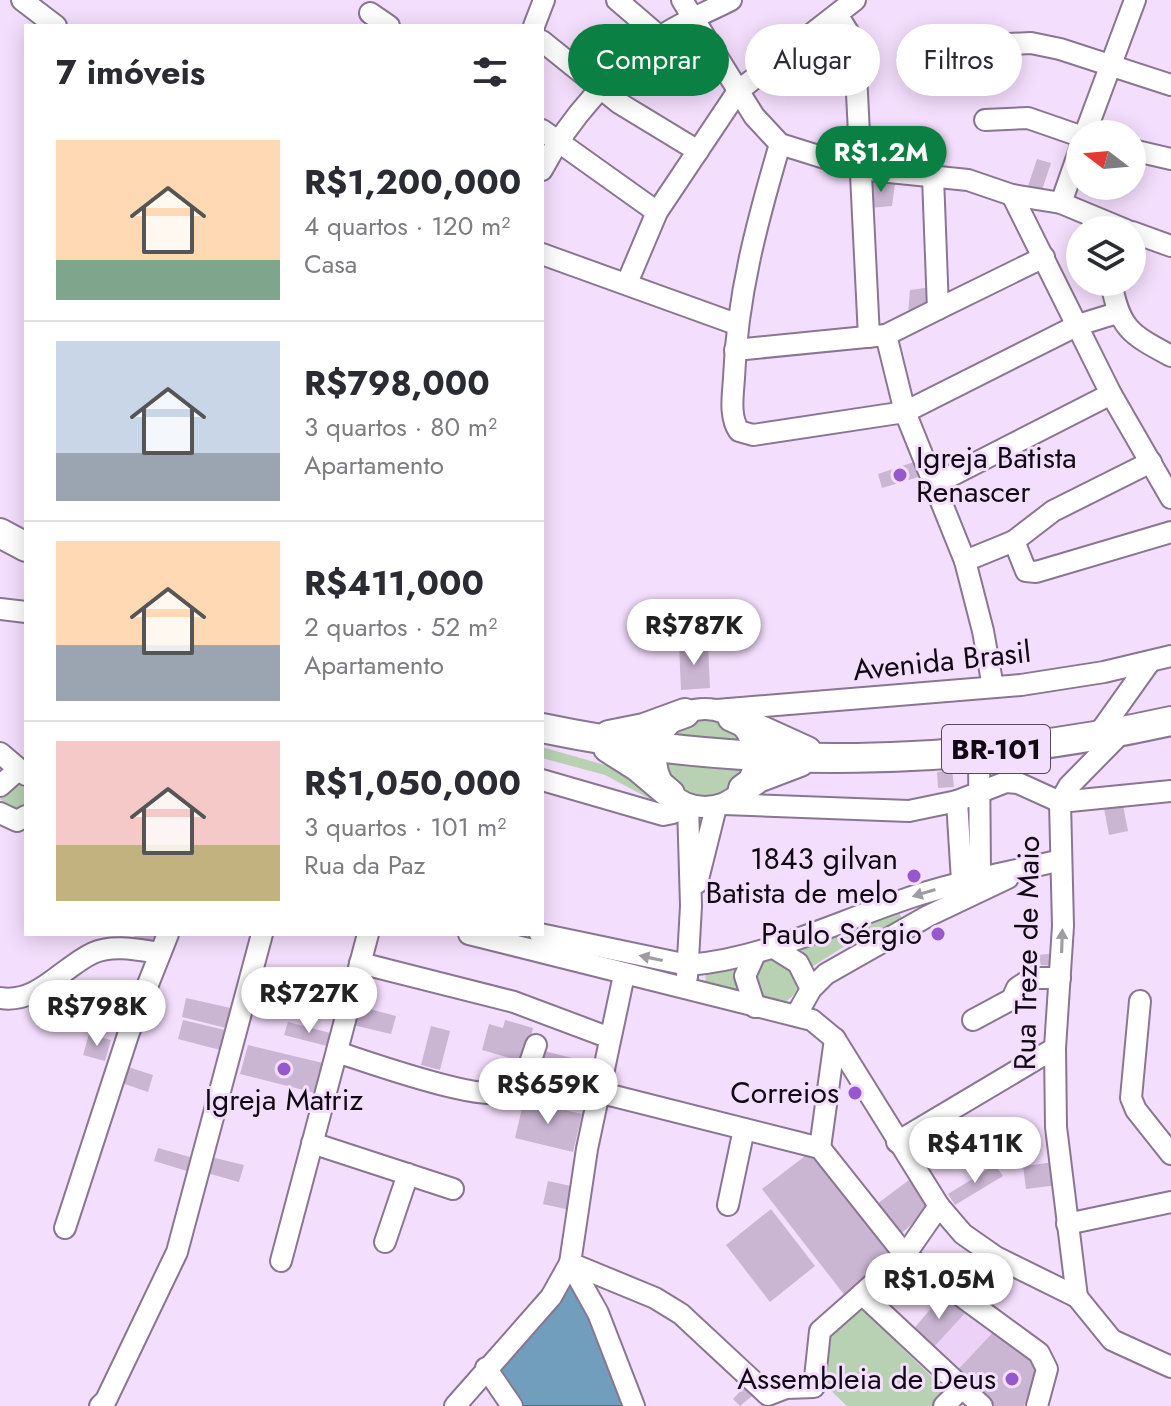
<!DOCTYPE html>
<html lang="pt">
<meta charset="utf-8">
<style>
body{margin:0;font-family:Jost,sans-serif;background:#f7f7f7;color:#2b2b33;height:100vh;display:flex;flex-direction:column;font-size:30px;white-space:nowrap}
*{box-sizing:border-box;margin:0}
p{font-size:26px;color:#7c7c81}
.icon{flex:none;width:44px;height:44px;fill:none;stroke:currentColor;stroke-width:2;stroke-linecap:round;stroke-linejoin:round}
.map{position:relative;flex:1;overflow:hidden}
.details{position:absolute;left:24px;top:24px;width:520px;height:912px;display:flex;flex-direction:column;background:#fff;border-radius:0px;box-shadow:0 4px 20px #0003}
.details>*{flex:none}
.hud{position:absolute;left:568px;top:24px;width:482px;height:72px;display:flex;gap:16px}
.needle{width:52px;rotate:286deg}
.tools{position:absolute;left:1066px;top:120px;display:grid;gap:16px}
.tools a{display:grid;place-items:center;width:80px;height:80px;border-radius:50%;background:#fff;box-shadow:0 4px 20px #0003;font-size:40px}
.price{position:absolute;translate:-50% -68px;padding:0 18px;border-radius:28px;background:#fff;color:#222;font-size:26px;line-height:52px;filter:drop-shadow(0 2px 4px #0008)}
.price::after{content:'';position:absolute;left:50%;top:48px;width:24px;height:18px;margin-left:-12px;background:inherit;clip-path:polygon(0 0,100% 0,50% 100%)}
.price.current{background:#0b8043;color:#fff}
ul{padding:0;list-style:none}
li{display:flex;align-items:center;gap:24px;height:200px;padding:0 32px}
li+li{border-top:2px solid #e1e1e2}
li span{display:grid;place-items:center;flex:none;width:224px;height:160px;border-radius:0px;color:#555}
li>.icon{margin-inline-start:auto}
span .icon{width:96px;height:96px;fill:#fffc;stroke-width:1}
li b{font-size:34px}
h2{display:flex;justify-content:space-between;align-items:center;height:96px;padding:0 32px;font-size:34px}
.chip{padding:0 28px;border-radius:36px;background:#fff;box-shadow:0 4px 20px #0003;font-size:28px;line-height:72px}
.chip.current{background:#0b8043;color:#fff}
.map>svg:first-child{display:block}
.built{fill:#ecd2f7}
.green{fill:#b7d1b2}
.water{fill:#719ebc;stroke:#547189;stroke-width:2}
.building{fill:#cab5d3}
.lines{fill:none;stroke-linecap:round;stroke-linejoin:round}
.minor-casing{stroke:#897691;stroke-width:24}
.highway-casing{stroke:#897691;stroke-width:32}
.minor{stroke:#fff;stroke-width:20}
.highway{stroke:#fff;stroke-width:28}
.oneway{fill:#9f9da1}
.poi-dot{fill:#9757cd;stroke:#f4defd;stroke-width:3}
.labels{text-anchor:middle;stroke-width:6;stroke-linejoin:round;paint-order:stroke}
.shield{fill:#f4defd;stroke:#544959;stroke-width:2}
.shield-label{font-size:28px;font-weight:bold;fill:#100913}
.poi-label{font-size:30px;fill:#100913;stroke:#f4defd;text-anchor:end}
.street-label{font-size:30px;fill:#100913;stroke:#f4defd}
</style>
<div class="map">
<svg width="1171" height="1406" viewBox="0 0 1171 1406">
<rect width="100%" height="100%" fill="#f4defd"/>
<!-- built -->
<polygon class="built" points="968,1310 995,1330 955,1373 931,1350"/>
<!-- green -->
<g class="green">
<path d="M705 712C726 716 740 727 744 748L667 744C672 725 687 716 705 712Z"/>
<polygon points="542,747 629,772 667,808 605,775 542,758"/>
<polygon points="665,758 744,764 722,799 695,803 673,785"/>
<polygon points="14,777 26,786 26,810 22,816 0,799"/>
<polygon points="898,909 902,920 856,939 810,968 800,946"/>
<circle cx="775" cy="981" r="23"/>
<polygon points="741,969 744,993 705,987 706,973"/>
<polygon points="858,1305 947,1392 933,1406 847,1406 826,1386 824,1332"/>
</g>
<!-- water -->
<polygon class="water" points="571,1280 592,1320 625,1406 519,1406 496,1370"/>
<!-- building -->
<g class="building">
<polygon points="1037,159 1051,163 1041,193 1027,189"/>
<polygon points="869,181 895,184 892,206 869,208"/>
<polygon points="932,287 932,306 908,315 910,290"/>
<polygon points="917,461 922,476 882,488 878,474"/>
<polygon points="708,644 710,688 681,690 679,645"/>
<polygon points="952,770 954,787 938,788 937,772"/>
<polygon points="1122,800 1128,831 1109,835 1103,803"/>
<polygon points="135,934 157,934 152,946 134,938"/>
<polygon points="1058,953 1058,966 1041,965 1038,955"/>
<polygon points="105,984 135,993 129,1011 100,1001"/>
<polygon points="186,998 235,1009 230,1029 182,1017"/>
<polygon points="358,1006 396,1016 391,1034 353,1025"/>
<polygon points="183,1020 229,1031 224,1051 178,1039"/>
<polygon points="505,1020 533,1028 524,1062 482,1050 489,1024 503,1028"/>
<polygon points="288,1022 334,1034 331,1047 284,1035"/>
<polygon points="431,1026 450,1031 440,1070 421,1065"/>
<polygon points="89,1034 111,1040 105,1061 83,1055"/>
<polygon points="248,1045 327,1064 319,1094 240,1074"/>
<polygon points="544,1051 597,1064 591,1091 538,1078"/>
<polygon points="125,1066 153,1075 148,1092 119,1082"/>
<polygon points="524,1100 582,1114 573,1152 515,1138"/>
<polygon points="158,1148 190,1157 187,1171 154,1161"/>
<polygon points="813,1150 896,1258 846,1297 762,1189"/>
<polygon points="211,1157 244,1165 239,1182 207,1173"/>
<polygon points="1055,1162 1057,1185 1026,1189 1023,1166"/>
<polygon points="995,1165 1003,1176 955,1205 948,1194"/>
<polygon points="909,1180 930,1208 895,1239 873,1207"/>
<polygon points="548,1181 575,1187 570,1210 543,1204"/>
<polygon points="771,1209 815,1266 770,1302 726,1245"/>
<polygon points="944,1293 968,1310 931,1350 911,1332"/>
<polygon points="995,1330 1039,1366 1024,1406 993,1406 955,1373"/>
<polygon points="748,1383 757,1392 740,1406 733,1399"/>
</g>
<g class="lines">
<!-- minor casing -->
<g class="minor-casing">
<g id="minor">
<polyline points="22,0 56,26"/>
<polyline points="617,0 660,37"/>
<polyline points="682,0 754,116 780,144 860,169 968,180 1012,195 1061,203 1126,230"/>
<polyline points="370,13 389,26"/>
<polyline points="838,16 850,35 856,73 869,337"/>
<polyline points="534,26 544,0"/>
<polyline points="542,41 619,103 698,151"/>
<polyline points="908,59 989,45 1031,43 1060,49 1171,85"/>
<polyline points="985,120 1028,118 1080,136"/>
<polyline points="542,130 657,212"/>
<polyline points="1085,134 1135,0"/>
<path d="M780 144C757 222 737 296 734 378 733 395 729 416 739 431L753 435 905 412 1078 325 1117 313"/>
<polyline points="1132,150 1171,159"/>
<path d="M542 170C569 118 612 71 660 37 681 22 708 12 731 0"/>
<polyline points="933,177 938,309 1044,257"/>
<polyline points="1012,195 1111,394 1171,498"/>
<polyline points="1061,203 1080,149"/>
<polyline points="1132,232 1171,246"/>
<polyline points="542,254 736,324"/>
<path d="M1111 282C1120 329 1130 334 1171 356"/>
<polyline points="627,283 657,212 738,91 855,0"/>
<polyline points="886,335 905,412 965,561 983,631 993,687"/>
<polyline points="735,350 886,335 938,309"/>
<polyline points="1151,462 1053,511 1014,541 1026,571 1036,572 1171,532"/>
<polyline points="935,484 1111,394"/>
<polyline points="965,561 1014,541"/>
<polyline points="0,609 26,612"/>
<circle cx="705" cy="758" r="49"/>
<polyline points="717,710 1021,685 1104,672 1171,656"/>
<polyline points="1097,736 1149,663"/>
<polyline points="979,751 980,876"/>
<polyline points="0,753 26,775"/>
<polyline points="542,780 663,815 673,813 683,803"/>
<polyline points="0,786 18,770"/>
<polyline points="957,801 962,881"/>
<polyline points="724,804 909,811 957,801 1006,782 1018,783 1060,802 1171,791"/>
<polyline points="0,813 17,821 26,816"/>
<polyline points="697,883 716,807"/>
<polyline points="469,934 812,1020 835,1039 939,1206 963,1234 996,1257 1077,1297 1112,1340 1171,1367"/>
<path d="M540 934 688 965C762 959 830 925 900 901 953 882 1007 873 1061 860"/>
<polyline points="774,948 798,963 811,989"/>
<polyline points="360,963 514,1002 610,1038"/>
<polyline points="687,977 691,906 688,805"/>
<path d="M0 998C38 1004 61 968 93 953 113 944 139 950 160 953"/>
<polyline points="1140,1001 1131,1098 1136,1110 1171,1154"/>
<polyline points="755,1007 745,976 755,954"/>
<polyline points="797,1014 811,989 826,974 928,916 1008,878"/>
<polyline points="973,1020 1012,999 1017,988 1032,978 1060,978"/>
<path d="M337 1052C368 1062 489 1106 513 1090 526 1081 531 1059 536 1045"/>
<polyline points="598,1092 820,1148 905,1255 1039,1353 1047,1369 1037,1406"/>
<polyline points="897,1142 1055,1048"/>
<polyline points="312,1143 453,1189"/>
<polyline points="820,1148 835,1039"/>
<polyline points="728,1205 744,1129"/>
<polyline points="1067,1224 1171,1202"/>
<polyline points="65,1228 129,1032 168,934"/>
<polyline points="385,1242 408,1174"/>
<polyline points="281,1261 368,934"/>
<polyline points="570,1263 655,1298 681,1314 768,1395 786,1388 814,1387 820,1331 862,1294 982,1406"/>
<polyline points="570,1263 598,1313 634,1406"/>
<polyline points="862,1294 905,1255 939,1206"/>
<polyline points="1077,1297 1056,1127 1055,1048 1063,926 1060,802 1069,786 1124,730"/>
<polyline points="486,1368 512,1406"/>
<polyline points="100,1406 106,1400 177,1252 262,934"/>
<polyline points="455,1406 551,1297 570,1263 587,1149 624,975"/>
<polyline points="944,1406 961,1389"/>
</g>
</g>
<!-- highway casing -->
<g class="highway-casing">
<g id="highway">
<polyline points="0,533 26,547"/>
<polyline points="732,717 807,751"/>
<path d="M542 728C748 771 965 767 1171 721"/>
<polyline points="609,735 644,728 685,713"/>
<polyline points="608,748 638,767 670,794"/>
<polyline points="743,789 758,778 800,762"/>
</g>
</g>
<!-- minor -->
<use href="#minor" class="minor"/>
<!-- highway -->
<use href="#highway" class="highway"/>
</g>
<!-- one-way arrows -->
<defs><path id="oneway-solid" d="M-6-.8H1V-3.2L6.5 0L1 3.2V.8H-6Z" transform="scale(2)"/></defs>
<g class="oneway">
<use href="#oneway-solid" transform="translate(924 893) rotate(163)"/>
<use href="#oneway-solid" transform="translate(1062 941) rotate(-88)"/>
<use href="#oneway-solid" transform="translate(651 958) rotate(-168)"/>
</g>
<!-- markers -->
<g class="poi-dot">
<circle cx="900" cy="475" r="8"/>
<circle cx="914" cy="876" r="8"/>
<circle cx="938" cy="934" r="8"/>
<circle cx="284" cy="1069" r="8"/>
<circle cx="855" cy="1093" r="8"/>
<circle cx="1012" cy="1379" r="8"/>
</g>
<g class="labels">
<!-- shield labels -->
<rect class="shield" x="942" y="725" width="108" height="48" rx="6"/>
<g class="shield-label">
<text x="996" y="759">BR-101</text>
</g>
<!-- poi labels -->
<g class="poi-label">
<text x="916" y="468" text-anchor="start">Igreja Batista<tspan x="916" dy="34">Renascer</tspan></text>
<text x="898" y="869">1843 gilvan<tspan x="898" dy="34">Batista de melo</tspan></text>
<text x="922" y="944">Paulo Sérgio</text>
<text x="839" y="1103">Correios</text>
<text x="284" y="1110" text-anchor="middle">Igreja Matriz</text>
<text x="996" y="1389">Assembleia de Deus</text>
</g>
<!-- street labels -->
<g class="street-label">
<text transform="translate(942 661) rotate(-6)" y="10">Avenida Brasil</text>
<text transform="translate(1027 953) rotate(-89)" y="10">Rua Treze de Maio</text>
</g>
</g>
</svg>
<div class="tools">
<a><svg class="needle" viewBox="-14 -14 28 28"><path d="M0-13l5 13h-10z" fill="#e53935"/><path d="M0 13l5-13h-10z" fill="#7c7c81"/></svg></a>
<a><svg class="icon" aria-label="layers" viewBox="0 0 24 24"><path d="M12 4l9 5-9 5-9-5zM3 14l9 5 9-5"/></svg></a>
</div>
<b class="price current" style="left:881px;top:194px">R$1.2M</b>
<b class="price" style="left:694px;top:667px">R$787K</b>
<b class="price" style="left:309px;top:1035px">R$727K</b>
<b class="price" style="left:97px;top:1048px">R$798K</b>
<b class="price" style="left:548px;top:1126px">R$659K</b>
<b class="price" style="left:975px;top:1185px">R$411K</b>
<b class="price" style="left:939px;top:1321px">R$1.05M</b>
<div class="hud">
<a class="chip current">Comprar</a>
<a class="chip">Alugar</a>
<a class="chip">Filtros</a>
</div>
<section class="details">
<h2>7 imóveis<svg class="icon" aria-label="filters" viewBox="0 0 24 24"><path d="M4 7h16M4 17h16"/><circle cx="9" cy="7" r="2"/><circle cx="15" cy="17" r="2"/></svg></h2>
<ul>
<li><span style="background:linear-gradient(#ffd9b3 75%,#7fa58c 0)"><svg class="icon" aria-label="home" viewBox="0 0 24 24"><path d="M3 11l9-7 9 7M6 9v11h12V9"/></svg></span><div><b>R$1,200,000</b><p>4 quartos · 120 m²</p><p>Casa</p></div></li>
<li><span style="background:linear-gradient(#c9d6e8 70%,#9aa5b1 0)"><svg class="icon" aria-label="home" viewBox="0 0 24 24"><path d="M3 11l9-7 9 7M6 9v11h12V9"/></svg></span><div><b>R$798,000</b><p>3 quartos · 80 m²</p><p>Apartamento</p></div></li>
<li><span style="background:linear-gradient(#ffd9b3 65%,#9aa5b1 0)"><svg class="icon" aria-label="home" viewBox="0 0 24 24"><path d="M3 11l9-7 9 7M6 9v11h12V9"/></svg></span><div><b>R$411,000</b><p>2 quartos · 52 m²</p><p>Apartamento</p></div></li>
<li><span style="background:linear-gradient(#f6c9c9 65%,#c2b280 0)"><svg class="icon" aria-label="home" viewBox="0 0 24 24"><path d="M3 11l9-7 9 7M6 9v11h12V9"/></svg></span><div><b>R$1,050,000</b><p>3 quartos · 101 m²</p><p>Rua da Paz</p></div></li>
</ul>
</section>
</div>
